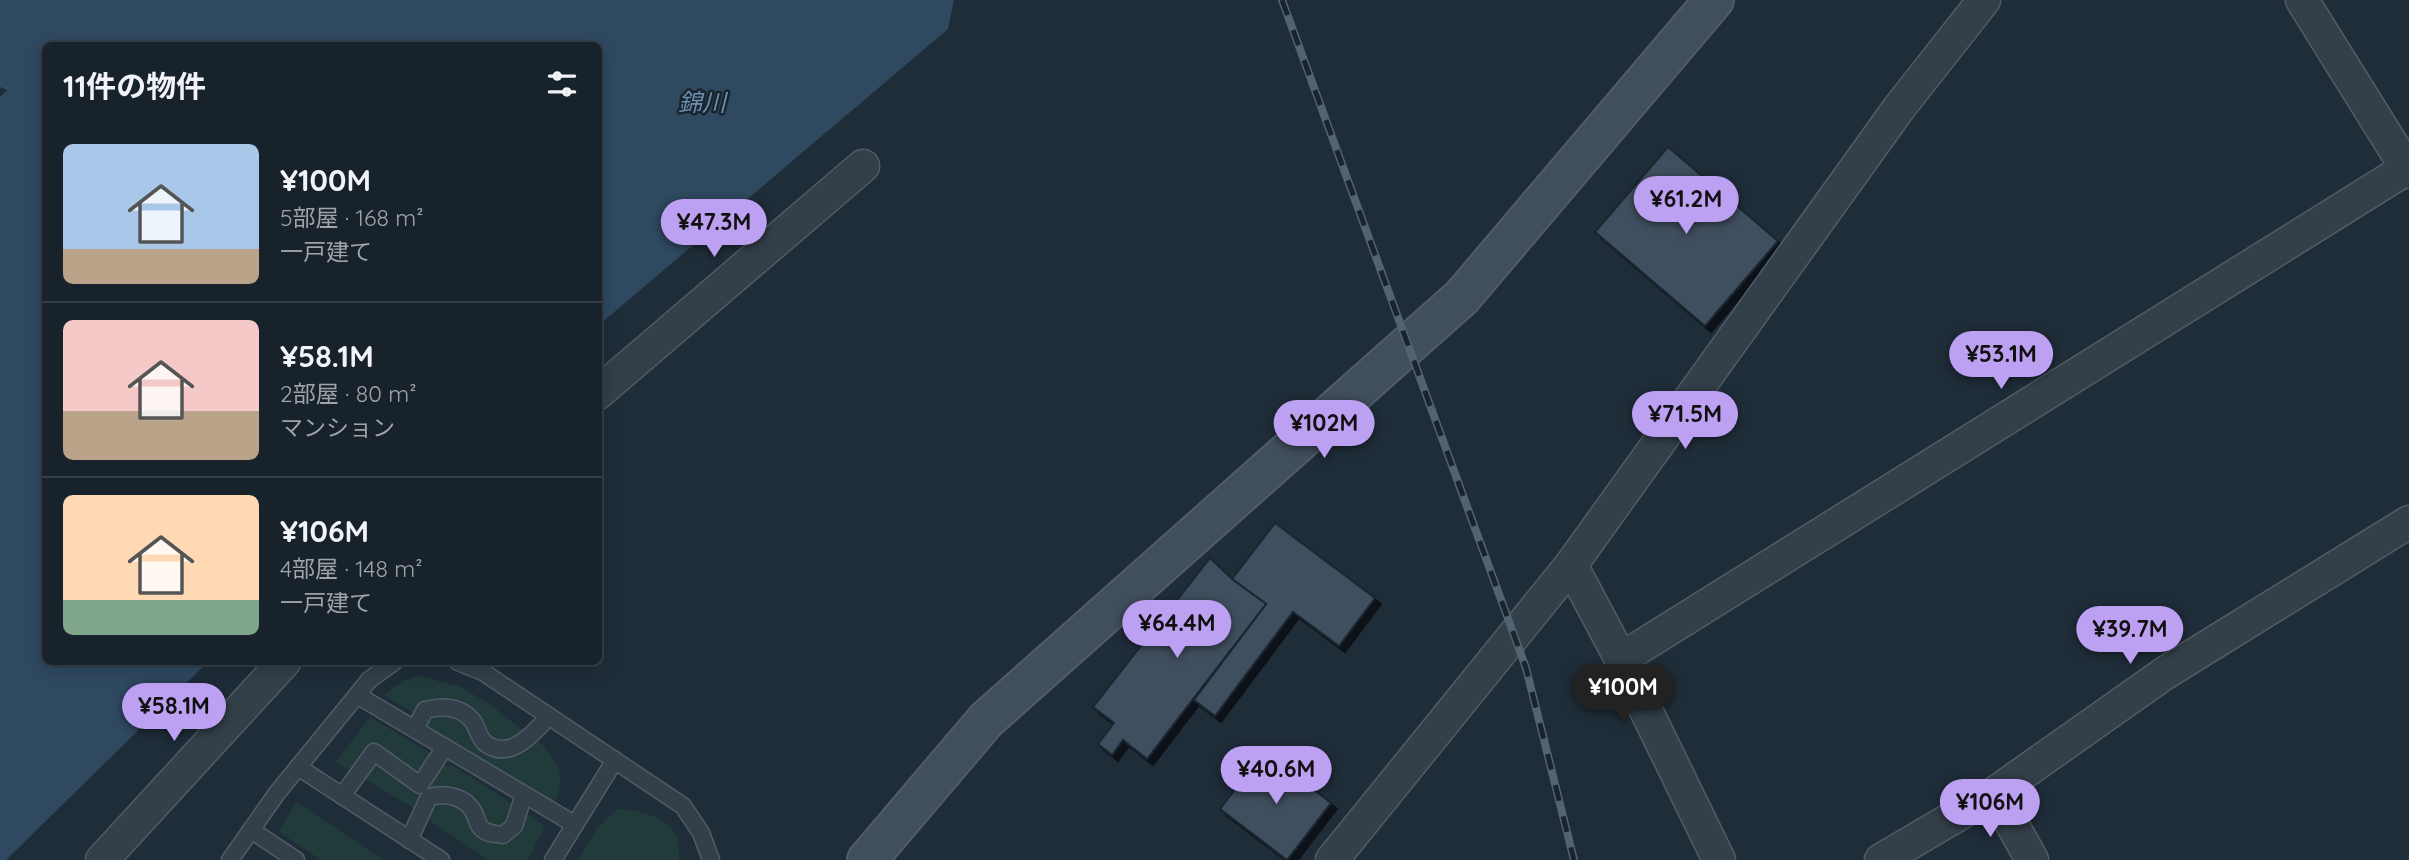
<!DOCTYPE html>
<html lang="ja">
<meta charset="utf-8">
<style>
body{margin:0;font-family:Quicksand,"Noto Sans JP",sans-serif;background:#242f37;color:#f1f3f6;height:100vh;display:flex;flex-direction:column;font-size:26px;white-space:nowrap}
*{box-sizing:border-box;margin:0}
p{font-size:23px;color:#9ea4a9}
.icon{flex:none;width:38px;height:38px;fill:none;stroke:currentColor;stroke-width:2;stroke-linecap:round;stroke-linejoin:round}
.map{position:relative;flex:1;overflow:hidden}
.panel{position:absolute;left:42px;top:42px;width:560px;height:623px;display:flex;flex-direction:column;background:#17222b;border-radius:10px;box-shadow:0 4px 18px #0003,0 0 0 2px #363f47}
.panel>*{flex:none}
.price{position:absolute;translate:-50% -60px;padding:0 16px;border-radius:24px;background:#bca0f2;color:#111;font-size:23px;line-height:46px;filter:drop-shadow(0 2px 4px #0008)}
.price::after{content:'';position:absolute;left:50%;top:42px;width:21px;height:16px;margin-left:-10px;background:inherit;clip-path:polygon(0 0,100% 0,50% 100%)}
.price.current{background:#222;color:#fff}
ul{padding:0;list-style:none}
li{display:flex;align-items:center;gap:21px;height:175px;padding:0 21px}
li+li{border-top:2px solid #363f47}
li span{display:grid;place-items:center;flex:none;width:196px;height:140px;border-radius:10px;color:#555}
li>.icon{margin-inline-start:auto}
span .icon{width:84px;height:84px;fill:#fffc;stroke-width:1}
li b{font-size:30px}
h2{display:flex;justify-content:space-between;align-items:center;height:84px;padding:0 21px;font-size:30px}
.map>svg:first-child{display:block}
.green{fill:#213a3a}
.water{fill:#2f4960}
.building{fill:#3f505e;stroke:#1a2630;stroke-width:2;filter:url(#shadow)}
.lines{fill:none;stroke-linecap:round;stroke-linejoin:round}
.lane-casing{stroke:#505c67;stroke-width:19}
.street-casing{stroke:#505c67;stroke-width:35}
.secondary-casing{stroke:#505c67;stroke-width:42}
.lane{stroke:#333f49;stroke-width:16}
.street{stroke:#333f49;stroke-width:32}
.secondary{stroke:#404e5d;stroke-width:38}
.rail-casing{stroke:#546371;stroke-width:8}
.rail{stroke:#18242e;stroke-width:5;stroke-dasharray:16;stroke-linecap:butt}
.labels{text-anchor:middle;stroke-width:5;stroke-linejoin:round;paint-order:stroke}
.water-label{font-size:24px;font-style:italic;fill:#6b8fac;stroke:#18242e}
</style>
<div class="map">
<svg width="2409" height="860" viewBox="0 0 2409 860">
<defs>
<filter id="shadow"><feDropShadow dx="6" dy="6" stdDeviation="0" flood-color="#0009"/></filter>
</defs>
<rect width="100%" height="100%" fill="#1f2d39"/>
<!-- green -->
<g class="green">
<polygon points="419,676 461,687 488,703 528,734 517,740 495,743 486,736 474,713 417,715 384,695 403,681"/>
<path d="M437 711 467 720 491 750 536 738C556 759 567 773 555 802L423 724 427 716Z"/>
<polygon points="370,717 434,755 418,778 373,746 353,773 336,762"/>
<polygon points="374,765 384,767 420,792 440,766 452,765 516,806 509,823 493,831 456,793 415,809 365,779"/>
<polygon points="441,801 460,805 489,838 523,811 545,826 528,860 488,860 423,816 432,803"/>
<polygon points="297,802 383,860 321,860 278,831"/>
<path d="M617 809C637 810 667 815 677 837 679 843 679 853 679 860H578L597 828Z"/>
</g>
<!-- water -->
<polygon class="water" points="0,0 954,0 948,29 599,325 598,46 46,46 46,662 208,662 6,860 0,860 0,97 7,90 0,87"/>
<!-- building -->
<g class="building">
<polygon points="1668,147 1778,241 1705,326 1595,232"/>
<polygon points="1275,523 1375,598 1339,646 1293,612 1215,716 1194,700 1266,604 1232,579"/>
<polygon points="1210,558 1232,579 1266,604 1147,759 1123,740 1112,755 1098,744 1114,723 1093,707"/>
<polygon points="1265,751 1331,803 1287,860 1220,809"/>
</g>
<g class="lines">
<!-- lane casing -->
<g class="lane-casing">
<g id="lane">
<polyline points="458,662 483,672 683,806 701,833 711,860"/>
<polyline points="357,695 574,824"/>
<path d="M415 729 425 710C441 706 459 706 471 719 477 725 478 737 485 743 509 762 534 733 549 716"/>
<polyline points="298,767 441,860"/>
<polyline points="342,796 374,752 420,785 445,747"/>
<polyline points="251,830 296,860"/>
<path d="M409 840 429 797C446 793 466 796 474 813 477 818 477 824 481 828 487 834 495 834 503 835L514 826 524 794"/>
<polyline points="230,860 277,793 357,695 369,680 394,662"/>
<polyline points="553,860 615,760"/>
</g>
</g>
<!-- street casing -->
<g class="street-casing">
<g id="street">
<polyline points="2302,0 2409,172"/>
<polyline points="598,393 863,166"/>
<polyline points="1571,565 1621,659 1719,860"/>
<polyline points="1621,659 2409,167"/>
<polyline points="1995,793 2032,860"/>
<polyline points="102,860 284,662"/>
<polyline points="1332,860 1571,565 1899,108 1984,0"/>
<polyline points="1881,860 1995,793 2165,673 2409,522"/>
</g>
</g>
<!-- secondary casing -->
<g class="secondary-casing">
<polyline id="secondary" points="867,860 986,720 1462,297 1714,0"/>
</g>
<!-- lane -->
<use href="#lane" class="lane"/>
<!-- street -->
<use href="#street" class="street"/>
<!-- secondary -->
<use href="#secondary" class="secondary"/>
<!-- rail casing -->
<g class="rail-casing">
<polyline id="rail" points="1282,0 1526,668 1574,860"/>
</g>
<!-- rail -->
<use href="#rail" class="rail"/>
</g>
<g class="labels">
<!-- water labels -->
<g class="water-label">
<text x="702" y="111">錦川</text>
</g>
</g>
</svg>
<b class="price" style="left:1686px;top:236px">¥61.2M</b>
<b class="price" style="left:714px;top:259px">¥47.3M</b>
<b class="price" style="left:2001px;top:391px">¥53.1M</b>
<b class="price" style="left:1685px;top:451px">¥71.5M</b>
<b class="price" style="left:1324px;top:460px">¥102M</b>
<b class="price" style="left:1177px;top:660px">¥64.4M</b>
<b class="price" style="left:2130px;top:666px">¥39.7M</b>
<b class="price current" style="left:1623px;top:724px">¥100M</b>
<b class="price" style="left:174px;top:743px">¥58.1M</b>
<b class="price" style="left:1276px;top:806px">¥40.6M</b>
<b class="price" style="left:1990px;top:839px">¥106M</b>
<section class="panel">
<h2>11件の物件<svg class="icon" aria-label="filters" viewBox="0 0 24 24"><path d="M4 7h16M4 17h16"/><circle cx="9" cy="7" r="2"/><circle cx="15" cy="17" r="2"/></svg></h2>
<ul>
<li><span style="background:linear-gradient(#a9c7e8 75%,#b9a48a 0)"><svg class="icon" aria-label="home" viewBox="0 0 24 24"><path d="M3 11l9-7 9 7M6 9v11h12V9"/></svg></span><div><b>¥100M</b><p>5部屋 · 168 m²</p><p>一戸建て</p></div></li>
<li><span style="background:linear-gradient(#f6c9c9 65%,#b9a48a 0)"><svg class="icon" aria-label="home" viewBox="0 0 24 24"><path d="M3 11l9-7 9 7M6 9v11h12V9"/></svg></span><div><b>¥58.1M</b><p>2部屋 · 80 m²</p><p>マンション</p></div></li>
<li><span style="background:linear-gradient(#ffd9b3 75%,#7fa58c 0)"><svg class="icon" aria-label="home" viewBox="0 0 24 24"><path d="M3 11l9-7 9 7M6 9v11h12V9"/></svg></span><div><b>¥106M</b><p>4部屋 · 148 m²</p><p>一戸建て</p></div></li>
</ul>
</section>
</div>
